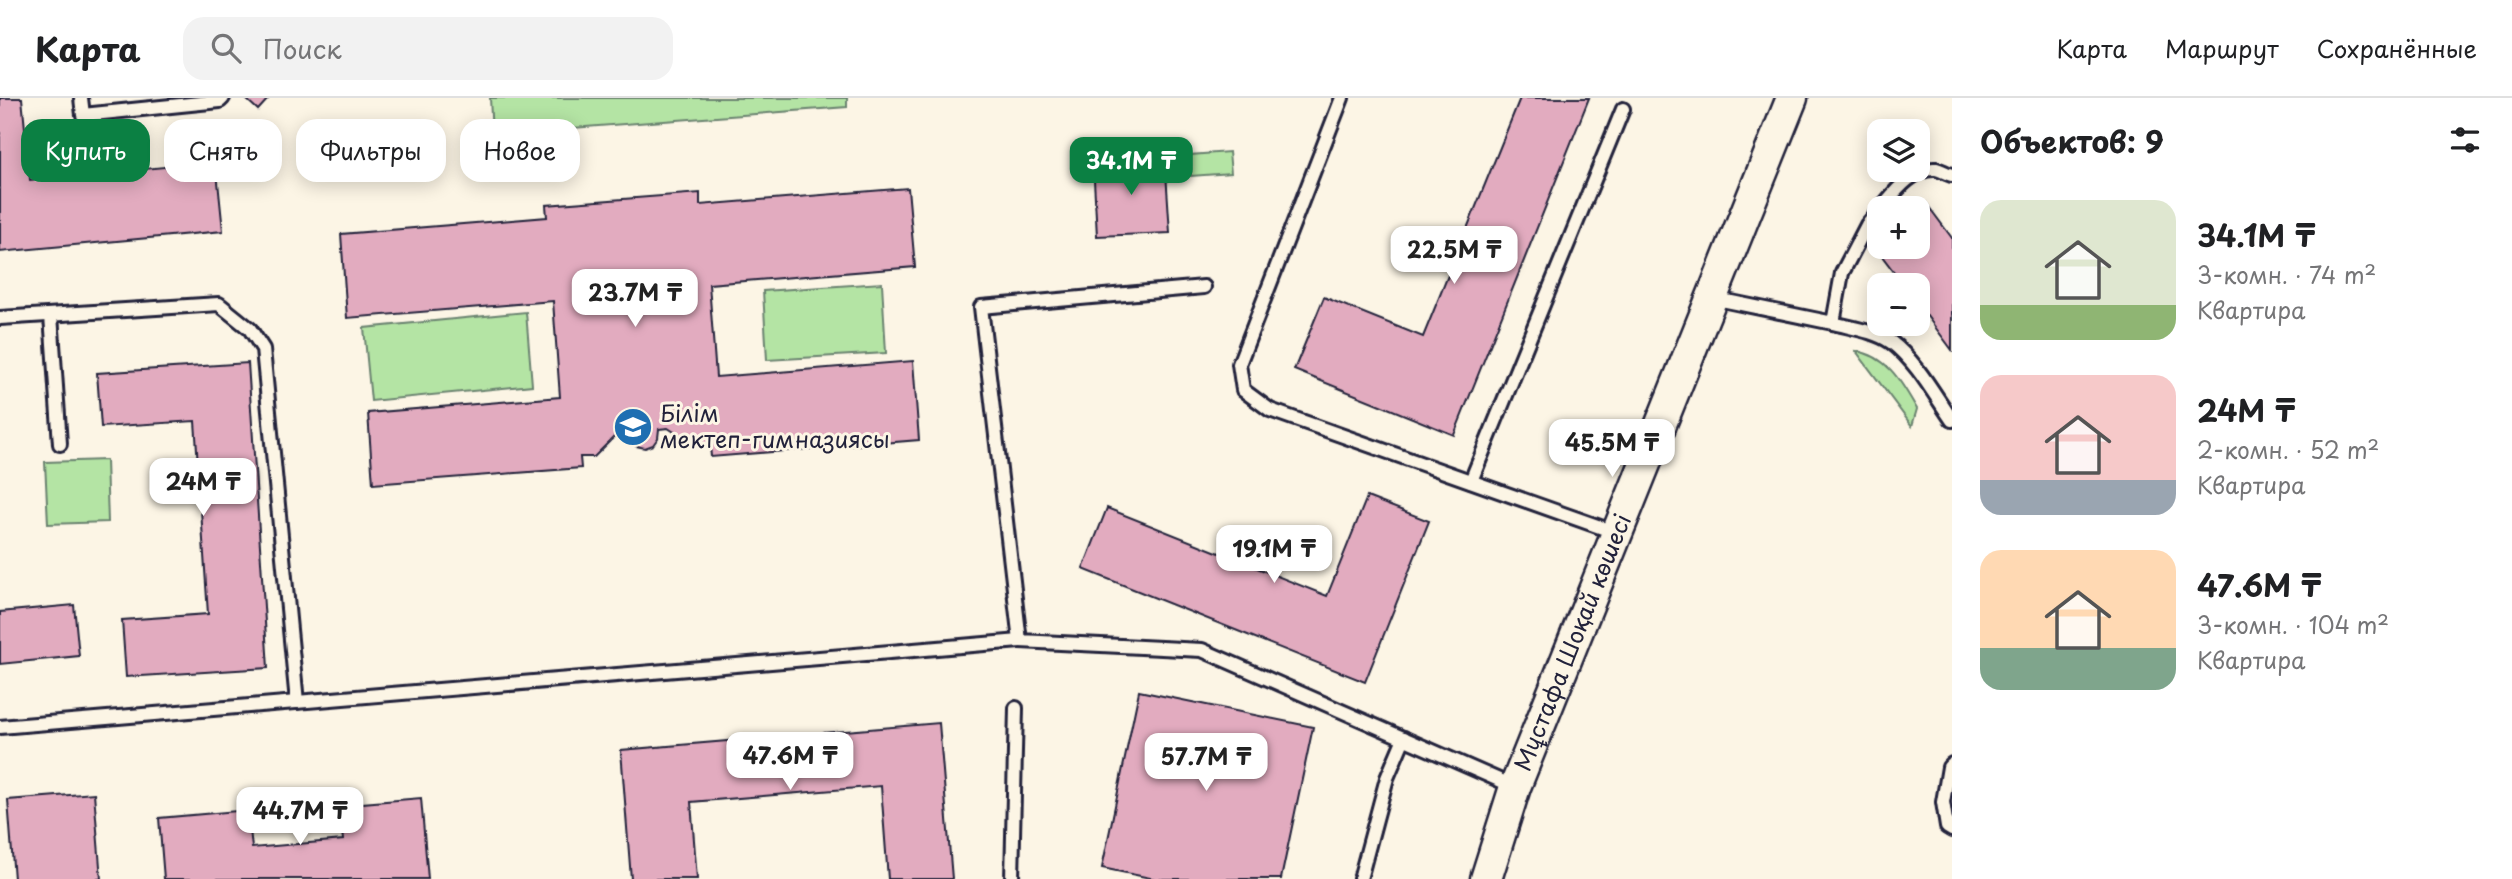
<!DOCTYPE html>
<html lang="ru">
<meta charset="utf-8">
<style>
body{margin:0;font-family:"Playpen Sans",sans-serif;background:#f2f2f2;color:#202124;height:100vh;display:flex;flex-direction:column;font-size:26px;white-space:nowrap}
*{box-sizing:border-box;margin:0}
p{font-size:23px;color:#757577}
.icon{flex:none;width:38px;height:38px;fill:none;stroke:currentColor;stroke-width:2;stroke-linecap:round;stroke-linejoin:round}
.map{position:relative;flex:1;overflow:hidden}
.panel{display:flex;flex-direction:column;background:#fff;width:560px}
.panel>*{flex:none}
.guide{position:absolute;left:21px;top:21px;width:665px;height:63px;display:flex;gap:14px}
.fabs{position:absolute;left:1867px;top:21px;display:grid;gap:14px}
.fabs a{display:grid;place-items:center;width:63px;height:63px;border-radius:14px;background:#fff;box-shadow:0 4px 18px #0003;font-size:35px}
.price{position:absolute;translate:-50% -60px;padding:0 16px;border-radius:14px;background:#fff;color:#222;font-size:23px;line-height:46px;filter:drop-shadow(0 2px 4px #0008)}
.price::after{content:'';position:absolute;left:50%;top:42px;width:21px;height:16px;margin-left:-10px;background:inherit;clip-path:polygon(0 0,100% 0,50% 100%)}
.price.on{background:#0b8043;color:#fff}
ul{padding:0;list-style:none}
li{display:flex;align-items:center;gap:21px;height:175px;padding:0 28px}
li span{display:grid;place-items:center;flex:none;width:196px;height:140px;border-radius:21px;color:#555}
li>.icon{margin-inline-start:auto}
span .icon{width:84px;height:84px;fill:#fffc;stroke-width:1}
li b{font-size:30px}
h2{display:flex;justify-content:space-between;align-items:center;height:84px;padding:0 28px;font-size:30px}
.chip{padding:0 24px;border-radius:21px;background:#fff;box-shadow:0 4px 18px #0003;font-size:24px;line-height:63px}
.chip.on{background:#0b8043;color:#fff}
header{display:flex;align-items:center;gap:42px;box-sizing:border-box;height:98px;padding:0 35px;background:#fff;border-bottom:2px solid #e0e0e0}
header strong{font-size:33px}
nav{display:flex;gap:38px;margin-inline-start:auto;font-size:24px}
.search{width:490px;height:63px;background:#f2f2f2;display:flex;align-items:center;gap:18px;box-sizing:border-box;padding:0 24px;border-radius:21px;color:#757577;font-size:26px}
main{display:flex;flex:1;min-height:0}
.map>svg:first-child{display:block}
.green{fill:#b4e4a4;stroke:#6b8370;stroke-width:2}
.building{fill:#e2abbf;stroke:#22223b;stroke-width:2}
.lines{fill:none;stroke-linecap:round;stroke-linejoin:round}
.service-casing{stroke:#22223b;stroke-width:18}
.tertiary-casing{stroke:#22223b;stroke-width:35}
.service{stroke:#fcf5e5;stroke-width:12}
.tertiary{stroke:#fcf5e5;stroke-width:30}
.labels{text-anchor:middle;stroke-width:6;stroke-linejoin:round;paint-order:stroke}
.poi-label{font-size:23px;fill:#22223b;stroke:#fcf5e5;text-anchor:start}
.street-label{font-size:23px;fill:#22223b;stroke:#fcf5e5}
</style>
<header>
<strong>Карта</strong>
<div class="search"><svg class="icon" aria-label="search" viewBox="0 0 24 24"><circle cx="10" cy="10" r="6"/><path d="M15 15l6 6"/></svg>Поиск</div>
<nav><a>Карта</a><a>Маршрут</a><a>Сохранённые</a></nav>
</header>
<main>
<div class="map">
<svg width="1952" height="781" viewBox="0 0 1952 781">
<rect width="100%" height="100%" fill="#fcf5e5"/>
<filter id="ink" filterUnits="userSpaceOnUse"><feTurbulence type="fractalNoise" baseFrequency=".0143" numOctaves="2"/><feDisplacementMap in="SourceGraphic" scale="14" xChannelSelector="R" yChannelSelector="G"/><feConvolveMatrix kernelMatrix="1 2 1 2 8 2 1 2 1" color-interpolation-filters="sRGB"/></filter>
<g filter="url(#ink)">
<!-- green -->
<g class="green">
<polygon points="490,0 847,0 847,9 492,36"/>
<polygon points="1229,54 1231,75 1191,78 1190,57"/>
<polygon points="882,185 886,255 767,262 763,193"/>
<polygon points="526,214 532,287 371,303 364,230"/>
<path d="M1856 253C1888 258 1902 285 1917 311L1912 328Z"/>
<polygon points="106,362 108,424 48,426 45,364"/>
</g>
<!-- building -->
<g class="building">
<polygon points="0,0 22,0 30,82 216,64 223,133 0,154"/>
<polygon points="245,0 269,0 258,12"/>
<polygon points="1520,0 1589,0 1454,337 1294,272 1324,199 1423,239"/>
<polygon points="1165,59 1170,135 1097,138 1093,63"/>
<polygon points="908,90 915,169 709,186 716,279 913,263 919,342 711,359 710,348 696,348 668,330 659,331 658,340 653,347 645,350 636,348 630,343 627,334 618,335 594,359 580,359 581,370 373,386 368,315 560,299 553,203 347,220 341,136 547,119 546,107 700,95 700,107"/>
<polygon points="1926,105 1952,140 1952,252 1918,206 1918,187 1904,187 1872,145 1880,140 1880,149 1918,149 1918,111"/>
<polygon points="248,265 268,570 126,579 122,522 208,516 195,323 101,329 97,275"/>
<polygon points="1367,399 1429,423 1365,584 1083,471 1107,410 1327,498"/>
<polygon points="74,507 79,558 0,566 0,514"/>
<polygon points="1139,593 1313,629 1281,781 1155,781 1102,770"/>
<polygon points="939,625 952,781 888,781 881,688 691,704 697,781 631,781 621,652"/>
<polygon points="94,695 101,781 14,781 8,702"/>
<polygon points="421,700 428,781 164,781 159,720 248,712 252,750 343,742 339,707"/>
</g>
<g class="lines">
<!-- service casing -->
<g class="service-casing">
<g id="service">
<polyline points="81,0 83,17 220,3 223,0"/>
<polyline points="1342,0 1239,266 1243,292 1270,312 1617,435"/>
<path d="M1881 110C1894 95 1913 69 1936 71 1941 72 1947 76 1952 77"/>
<polyline points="1204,189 981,209 1020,543 1202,552 1515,689"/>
<polyline points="1712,200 1833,225 1842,175 1867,127 1880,112"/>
<polyline points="51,217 60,346"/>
<polyline points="0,220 219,206 250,231 263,251 297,604"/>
<path d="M1833 225C1852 230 1875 233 1891 244 1916 263 1934 296 1952 322"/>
<polyline points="1471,383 1623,11"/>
<polyline points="0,629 1020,543"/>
<polyline points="1952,666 1949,669 1943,704 1947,729 1952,732"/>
<polyline points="1012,781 1016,610"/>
<polyline points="1360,781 1387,680 1404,640"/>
</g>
</g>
<!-- tertiary casing -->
<g class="tertiary-casing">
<g id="tertiary">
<path id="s1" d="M1486 781 1515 689 1792 0"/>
</g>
</g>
<!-- service -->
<use href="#service" class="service"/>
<!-- tertiary -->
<use href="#tertiary" class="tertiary"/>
</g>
</g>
<!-- icons -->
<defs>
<g id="school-disc" transform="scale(2.0125)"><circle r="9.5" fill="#1f6fb2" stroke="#fcf5e5"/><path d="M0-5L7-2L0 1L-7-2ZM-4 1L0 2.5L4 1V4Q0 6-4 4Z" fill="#fff"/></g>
</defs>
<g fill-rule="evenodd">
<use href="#school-disc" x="633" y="329"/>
</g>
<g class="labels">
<!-- poi labels -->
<g class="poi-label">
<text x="660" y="324">Білім<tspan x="660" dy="26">мектеп-гимназиясы</tspan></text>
</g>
<!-- street labels -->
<g class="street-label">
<text dy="8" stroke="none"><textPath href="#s1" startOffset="252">Мұстафа Шоқай көшесі</textPath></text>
</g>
</g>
</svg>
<div class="fabs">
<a><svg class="icon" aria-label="layers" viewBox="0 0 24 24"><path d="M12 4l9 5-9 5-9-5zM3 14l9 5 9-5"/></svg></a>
<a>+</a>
<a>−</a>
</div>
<b class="price on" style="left:1131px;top:99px">34.1M ₸</b>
<b class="price" style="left:1454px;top:188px">22.5M ₸</b>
<b class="price" style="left:635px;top:231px">23.7M ₸</b>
<b class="price" style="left:1612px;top:381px">45.5M ₸</b>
<b class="price" style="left:203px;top:420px">24M ₸</b>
<b class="price" style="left:1274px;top:487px">19.1M ₸</b>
<b class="price" style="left:790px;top:694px">47.6M ₸</b>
<b class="price" style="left:1206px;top:695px">57.7M ₸</b>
<b class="price" style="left:300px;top:749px">44.7M ₸</b>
<div class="guide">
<a class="chip on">Купить</a>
<a class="chip">Снять</a>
<a class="chip">Фильтры</a>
<a class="chip">Новое</a>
</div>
</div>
<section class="panel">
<h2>Объектов: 9<svg class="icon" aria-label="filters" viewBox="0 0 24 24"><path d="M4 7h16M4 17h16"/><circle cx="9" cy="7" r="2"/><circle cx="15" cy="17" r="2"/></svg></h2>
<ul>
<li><span style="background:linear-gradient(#dfe7d0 75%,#8fb573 0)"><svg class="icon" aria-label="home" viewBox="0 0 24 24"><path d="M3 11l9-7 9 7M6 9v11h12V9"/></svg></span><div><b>34.1M ₸</b><p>3-комн. · 74 m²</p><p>Квартира</p></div></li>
<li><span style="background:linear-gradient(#f6c9c9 75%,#9aa5b1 0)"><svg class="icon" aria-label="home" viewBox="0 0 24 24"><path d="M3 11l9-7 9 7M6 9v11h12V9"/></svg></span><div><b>24M ₸</b><p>2-комн. · 52 m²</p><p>Квартира</p></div></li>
<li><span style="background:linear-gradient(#ffd9b3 70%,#7fa58c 0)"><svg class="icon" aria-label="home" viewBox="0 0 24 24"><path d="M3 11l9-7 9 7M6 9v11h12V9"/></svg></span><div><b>47.6M ₸</b><p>3-комн. · 104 m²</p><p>Квартира</p></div></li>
</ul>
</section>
</main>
